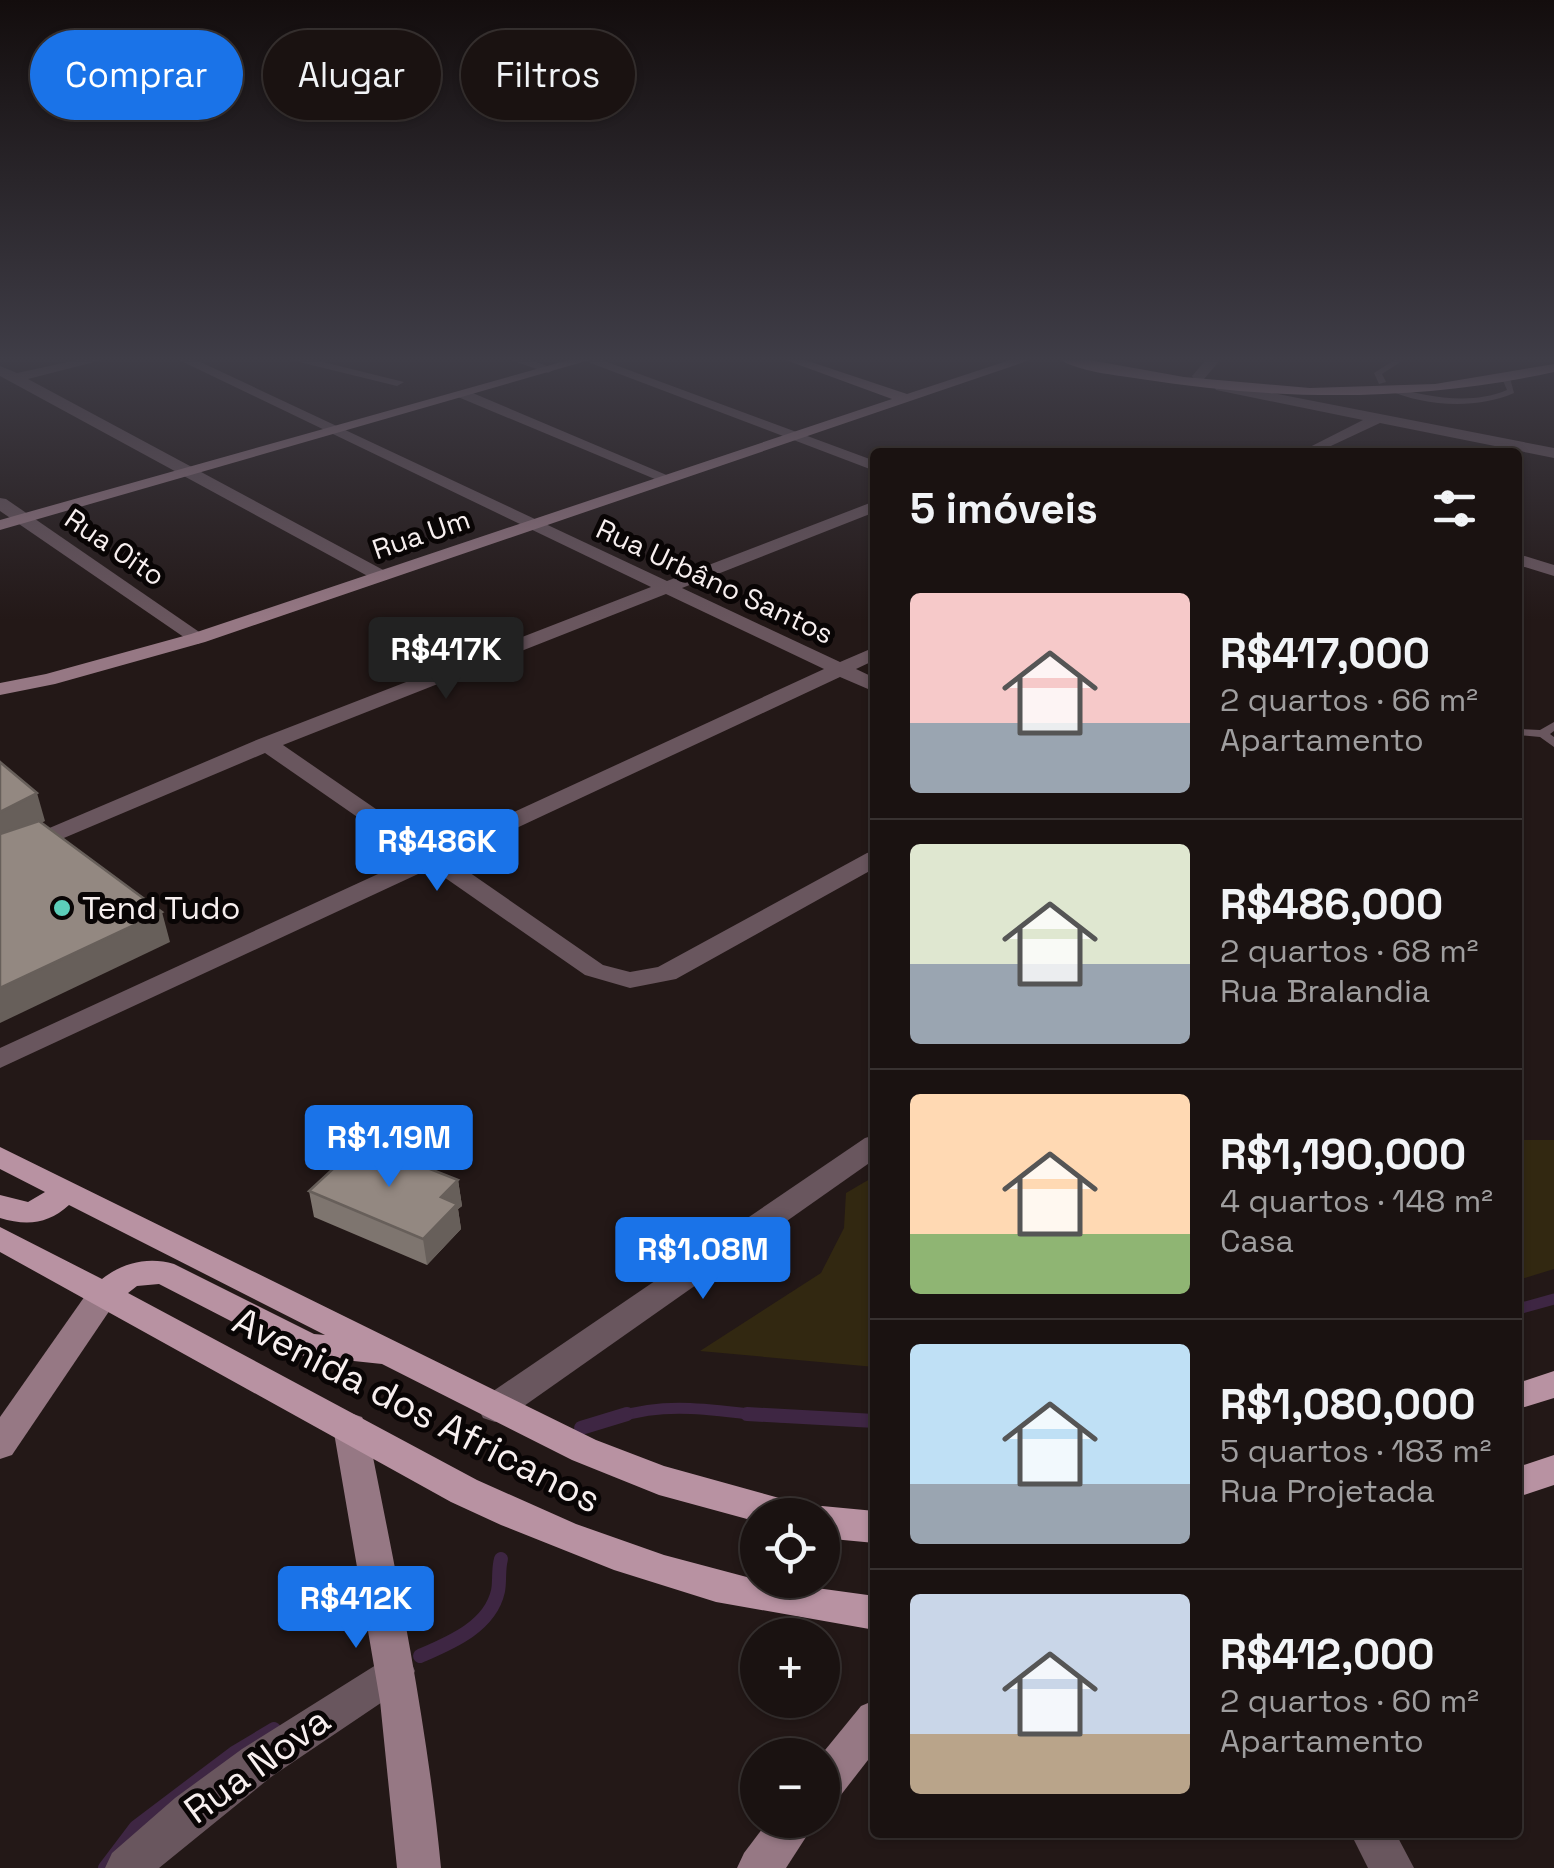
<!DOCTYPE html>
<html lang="pt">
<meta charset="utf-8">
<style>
body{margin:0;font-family:"Space Grotesk",sans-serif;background:#231b1a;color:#f1f3f6;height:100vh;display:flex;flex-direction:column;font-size:38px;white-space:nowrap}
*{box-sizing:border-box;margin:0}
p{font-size:32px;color:#9f9e9f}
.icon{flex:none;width:55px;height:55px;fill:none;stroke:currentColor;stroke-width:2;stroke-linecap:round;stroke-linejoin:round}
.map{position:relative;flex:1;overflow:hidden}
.panel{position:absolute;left:870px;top:448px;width:652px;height:1390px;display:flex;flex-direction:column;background:#1a1211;border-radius:10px;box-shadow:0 2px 8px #0004,0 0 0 2px #383231}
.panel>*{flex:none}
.hud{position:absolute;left:30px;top:30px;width:690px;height:90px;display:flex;gap:20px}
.buttons{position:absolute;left:740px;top:1498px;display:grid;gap:20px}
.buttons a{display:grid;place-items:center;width:100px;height:100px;border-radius:50%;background:#1a1211;box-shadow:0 2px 8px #0004,0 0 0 2px #383231;font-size:50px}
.price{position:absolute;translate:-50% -85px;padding:0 22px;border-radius:10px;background:#1a73e8;color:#fff;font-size:32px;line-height:65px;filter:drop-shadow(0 2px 5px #0008)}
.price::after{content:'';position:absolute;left:50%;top:60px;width:30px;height:22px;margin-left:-15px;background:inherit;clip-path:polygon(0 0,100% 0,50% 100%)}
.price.on{background:#222;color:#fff}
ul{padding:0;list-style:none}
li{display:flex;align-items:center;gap:30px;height:250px;padding:0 40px}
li+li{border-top:2px solid #383231}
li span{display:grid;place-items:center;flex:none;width:280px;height:200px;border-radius:10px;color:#555}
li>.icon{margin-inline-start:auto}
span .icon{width:120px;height:120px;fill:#fffc;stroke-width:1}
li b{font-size:42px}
h2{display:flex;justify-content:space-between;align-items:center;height:120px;padding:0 40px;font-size:42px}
.tag{padding:0 35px;border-radius:45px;background:#1a1211;box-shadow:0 2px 8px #0004,0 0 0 2px #383231;font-size:35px;line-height:90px}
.tag.on{background:#1a73e8;color:#fff}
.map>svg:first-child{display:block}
.green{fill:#322811}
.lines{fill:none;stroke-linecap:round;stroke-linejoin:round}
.stream-far1{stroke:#3e2643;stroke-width:11}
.stream{stroke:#3e2643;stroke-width:14}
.lane{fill:#69565e;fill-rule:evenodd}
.street{fill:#69565e;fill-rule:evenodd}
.secondary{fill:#967884;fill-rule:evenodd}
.primary{fill:#b892a2;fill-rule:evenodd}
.wall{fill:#7e756f}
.shaded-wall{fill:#675f5a}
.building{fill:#938881;stroke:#675f5a;stroke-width:2.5}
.poi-dot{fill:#5cceba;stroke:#090505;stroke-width:4}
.labels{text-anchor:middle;stroke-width:10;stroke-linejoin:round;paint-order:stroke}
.far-street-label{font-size:28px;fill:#f7efef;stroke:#090505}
.poi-label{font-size:32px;fill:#f7efef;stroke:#090505;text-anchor:start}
.near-street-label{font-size:38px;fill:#f7efef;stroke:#090505}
</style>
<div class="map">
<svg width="1554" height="1868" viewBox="0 0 1554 1868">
<rect width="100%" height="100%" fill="#231817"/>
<!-- green -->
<g class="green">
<polygon points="1518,1140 1554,1140 1554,1269 1518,1280"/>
<polygon points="875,1176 875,1367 700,1351 821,1273 844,1228 846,1193"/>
</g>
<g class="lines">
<!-- stream-far1 -->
<g class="stream-far1">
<polyline points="1518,1309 1554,1299"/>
<path d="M619 1417C676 1399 727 1414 785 1417"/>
</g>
<!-- stream -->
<g class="stream">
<polyline points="747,1414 875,1421"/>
<polyline points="581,1428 627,1414"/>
<path d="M420 1656C450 1643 490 1627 498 1591 500 1581 498 1570 501 1559"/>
<polyline points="105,1868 136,1827 234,1753 274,1729"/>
</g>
<!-- lane -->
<g class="lane">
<polygon points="1396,359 1405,359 1382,374 1386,382 1379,384 1374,373"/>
<path d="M1506 376 1510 378 1514 393C1474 410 1424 406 1385 389L1389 387C1428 396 1468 406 1507 390L1502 378Z"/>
<polygon points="1554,722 1554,731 1550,734 1554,737 1554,747 1540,737 1518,735 1518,729 1540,730"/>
</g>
<!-- street -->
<g class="street">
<polygon points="82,359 106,359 28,379 387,572 387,580 375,580 0,376 0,366 17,373"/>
<path d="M177 359H194L667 581 875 501V512L682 588 840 662 875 647V660L856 669 875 678V692L840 677 450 859 603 965 630 972 658 967 867 853 875 851V868L676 979 630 988 585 975 431 868 0 1068V1048L415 857 265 753 0 865V849L259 739 651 587ZM666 594 824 669 434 849 283 745Z"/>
<polygon points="287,359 311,359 404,382 397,386"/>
<polygon points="508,359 528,359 555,369 548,373"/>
<polygon points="580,359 599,359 875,461 875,471"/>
<polygon points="1207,359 1221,359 1204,379 1194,379 1192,376"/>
<polygon points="1221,383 1554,448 1554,458 1380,423 1318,452 1300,452 1363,420 1216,390 1214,387"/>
<polygon points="458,391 468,391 676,479 662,482 458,397"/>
<polygon points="0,498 6,499 208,638 198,644 191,642 0,511"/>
<polygon points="1518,554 1554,565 1554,576 1518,565"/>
<polygon points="875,1135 875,1159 507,1418 495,1422 483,1418 478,1408 483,1398 865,1138"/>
<polygon points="395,1653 409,1658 415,1671 409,1684 271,1777 159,1868 105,1868 112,1853 175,1798 242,1749"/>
<polygon points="1350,1832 1395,1832 1414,1868 1368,1868"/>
</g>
<!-- secondary -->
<g class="secondary">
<polygon points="572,359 593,359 0,530 0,520"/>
<polygon points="783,359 802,359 907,394 1013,359 1033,359 205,642 55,684 0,695 0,683 46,674 191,634 892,399"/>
<polygon points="103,1283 114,1286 119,1295 114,1304 12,1455 0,1459 0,1417 92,1286"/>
<path d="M350 1413 362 1417 367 1427C396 1573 427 1719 441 1868H397L380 1701 333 1427 338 1417Z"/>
<polygon points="875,1700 875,1751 837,1800 822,1806 821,1755 861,1706"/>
<polygon points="769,1820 817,1820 786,1868 737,1868 744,1853"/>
</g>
<!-- primary -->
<g class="primary">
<path d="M1059 359H1084L1184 377 1310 388 1435 384 1554 364V372C1416 402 1280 401 1141 379 1116 375 1079 372 1059 359Z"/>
<path d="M0 1147 596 1440 664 1466 801 1504 806 1515H758V1522L659 1495 572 1460 382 1364 297 1355 159 1284 137 1286 128 1293 477 1480 576 1524 664 1555 758 1580 875 1596V1630L716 1602 614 1570 501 1525 451 1502 0 1252V1227L102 1279C122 1263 148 1256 174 1264L314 1334 325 1335 69 1205C48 1224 27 1226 0 1218V1195L28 1202 45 1192 0 1169Z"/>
<polygon points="1554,1371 1554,1398 1518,1409 1518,1383"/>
<polygon points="1554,1455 1554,1485 1518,1497 1518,1467"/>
<polygon points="822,1506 875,1511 875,1543 822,1538 822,1515 807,1515"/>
</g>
</g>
<!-- wall -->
<polygon class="wall" points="458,1180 462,1206 458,1209 461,1229 427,1265 314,1217 309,1191"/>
<!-- shaded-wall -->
<g class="shaded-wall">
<polygon points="37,793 45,821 0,845 0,812"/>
<polygon points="162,912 170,942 0,1023 0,988"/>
<polygon points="458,1180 462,1206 458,1209 461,1229 427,1265 423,1239 441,1197"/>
</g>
<!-- building -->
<g class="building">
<polygon points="0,762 37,793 0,812"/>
<polygon points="39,821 162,912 0,988 0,834"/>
<polygon points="362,1142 458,1180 441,1197 457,1204 423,1239 309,1191"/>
</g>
<!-- sky -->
<linearGradient id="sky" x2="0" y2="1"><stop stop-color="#130d0d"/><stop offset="0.58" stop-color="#3f3d47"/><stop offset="1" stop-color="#3f3d47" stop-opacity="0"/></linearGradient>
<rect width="1554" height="620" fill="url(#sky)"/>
<!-- markers -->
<circle class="poi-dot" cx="62" cy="908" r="10"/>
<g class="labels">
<!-- far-street labels -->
<g class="far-street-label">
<text transform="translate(421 534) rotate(-19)" y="10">Rua Um</text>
<text transform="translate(115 547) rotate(34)" y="10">Rua Oito</text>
<text transform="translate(715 581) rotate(25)" y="10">Rua Urbâno Santos</text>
</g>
<!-- poi labels -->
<g class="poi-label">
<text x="82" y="919">Tend Tudo</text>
</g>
<!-- near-street labels -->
<g class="near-street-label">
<text transform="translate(417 1410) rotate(27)" y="13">Avenida dos Africanos</text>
<text transform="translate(257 1765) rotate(-36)" y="13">Rua Nova</text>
</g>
</g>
</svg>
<div class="buttons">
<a><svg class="icon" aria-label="locate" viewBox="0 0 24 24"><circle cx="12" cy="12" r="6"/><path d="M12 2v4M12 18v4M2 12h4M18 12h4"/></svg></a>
<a>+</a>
<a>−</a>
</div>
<b class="price on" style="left:446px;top:702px">R$417K</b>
<b class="price" style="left:437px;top:894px">R$486K</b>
<b class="price" style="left:389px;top:1190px">R$1.19M</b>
<b class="price" style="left:703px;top:1302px">R$1.08M</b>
<b class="price" style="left:356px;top:1651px">R$412K</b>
<div class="hud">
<a class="tag on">Comprar</a>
<a class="tag">Alugar</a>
<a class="tag">Filtros</a>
</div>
<section class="panel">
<h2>5 imóveis<svg class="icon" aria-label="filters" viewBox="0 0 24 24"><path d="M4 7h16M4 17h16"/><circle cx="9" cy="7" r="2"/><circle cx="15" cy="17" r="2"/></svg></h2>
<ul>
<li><span style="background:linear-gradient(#f6c9c9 65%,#9aa5b1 0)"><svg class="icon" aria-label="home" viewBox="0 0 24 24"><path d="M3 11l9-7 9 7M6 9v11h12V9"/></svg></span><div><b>R$417,000</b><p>2 quartos · 66 m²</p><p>Apartamento</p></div></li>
<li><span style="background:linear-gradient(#dfe7d0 60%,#9aa5b1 0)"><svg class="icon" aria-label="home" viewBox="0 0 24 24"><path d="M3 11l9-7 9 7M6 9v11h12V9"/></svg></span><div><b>R$486,000</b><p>2 quartos · 68 m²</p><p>Rua Bralandia</p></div></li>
<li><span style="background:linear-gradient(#ffd9b3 70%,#8fb573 0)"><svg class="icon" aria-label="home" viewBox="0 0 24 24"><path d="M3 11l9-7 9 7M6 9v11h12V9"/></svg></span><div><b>R$1,190,000</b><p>4 quartos · 148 m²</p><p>Casa</p></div></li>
<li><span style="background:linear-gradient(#bfe0f5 70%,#9aa5b1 0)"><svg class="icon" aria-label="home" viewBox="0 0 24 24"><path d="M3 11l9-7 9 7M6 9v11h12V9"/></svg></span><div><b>R$1,080,000</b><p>5 quartos · 183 m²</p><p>Rua Projetada</p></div></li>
<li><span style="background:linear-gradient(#c9d6e8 70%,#b9a48a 0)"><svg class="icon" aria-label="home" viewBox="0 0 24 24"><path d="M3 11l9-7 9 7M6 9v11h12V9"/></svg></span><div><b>R$412,000</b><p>2 quartos · 60 m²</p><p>Apartamento</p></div></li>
</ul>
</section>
</div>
